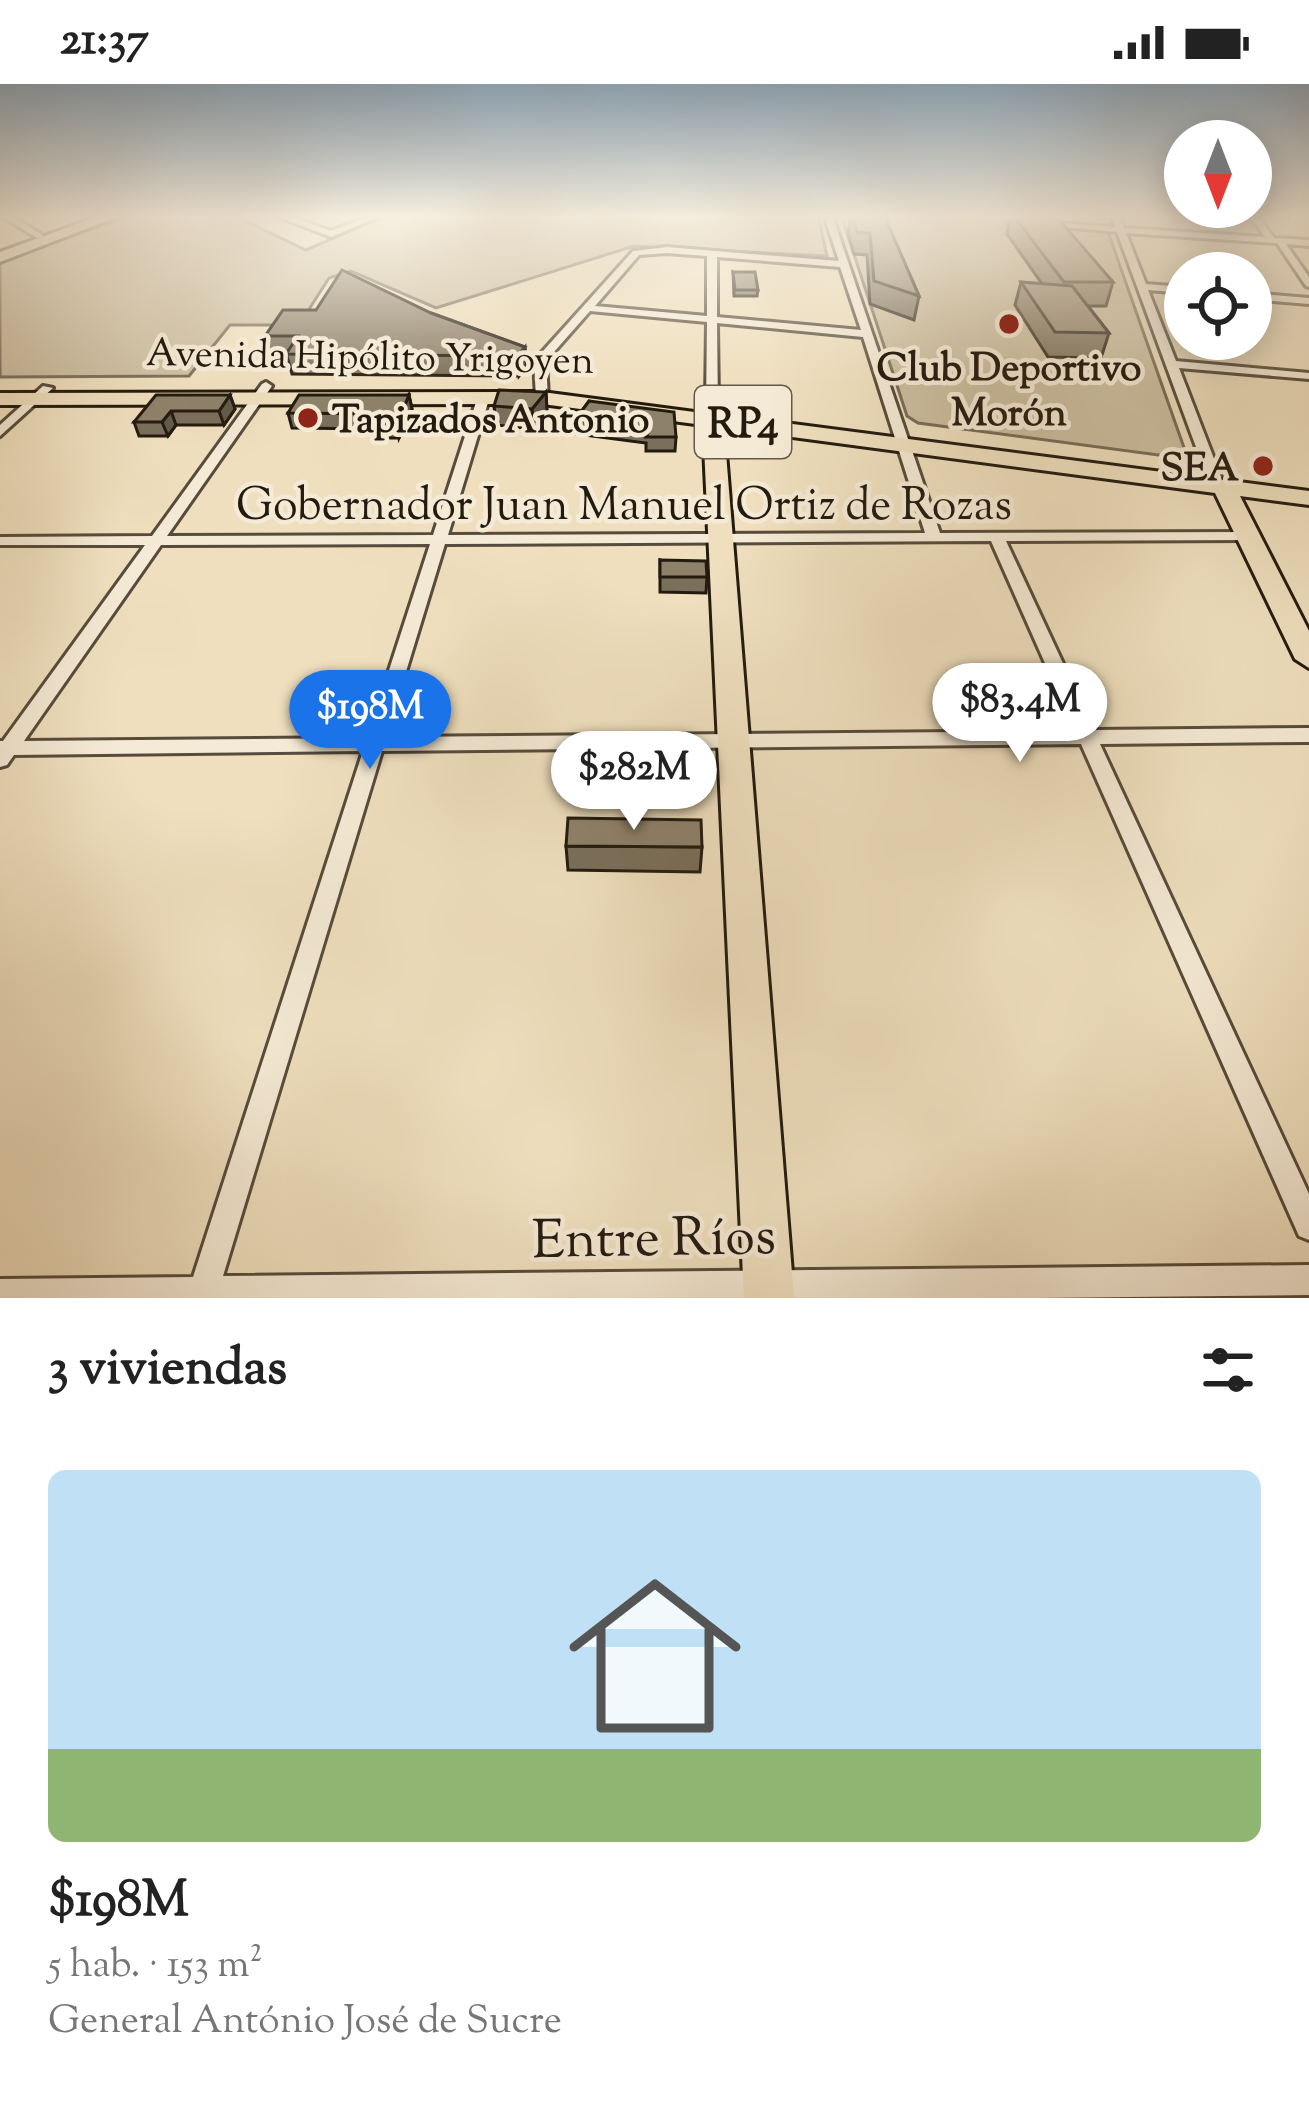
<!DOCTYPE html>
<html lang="es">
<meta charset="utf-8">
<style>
body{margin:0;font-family:"Sorts Mill Goudy",serif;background:#f2f2f2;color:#222;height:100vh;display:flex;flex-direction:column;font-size:45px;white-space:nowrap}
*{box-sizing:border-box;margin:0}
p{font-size:39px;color:#767676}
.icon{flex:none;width:66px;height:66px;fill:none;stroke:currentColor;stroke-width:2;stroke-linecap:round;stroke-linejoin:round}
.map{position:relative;height:1214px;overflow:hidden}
.details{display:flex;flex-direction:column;background:#fff;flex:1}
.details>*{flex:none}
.needle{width:78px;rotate:180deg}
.buttons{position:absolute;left:1164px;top:36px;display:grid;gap:24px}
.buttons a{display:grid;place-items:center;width:108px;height:108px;border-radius:50%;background:#fff;box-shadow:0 6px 30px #0003;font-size:60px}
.price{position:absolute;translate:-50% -102px;padding:0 27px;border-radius:42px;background:#fff;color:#222;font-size:39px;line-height:78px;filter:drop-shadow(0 3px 6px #0008)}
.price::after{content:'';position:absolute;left:50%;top:72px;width:36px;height:27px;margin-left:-18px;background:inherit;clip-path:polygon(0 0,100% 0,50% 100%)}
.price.on{background:#1a73e8;color:#fff}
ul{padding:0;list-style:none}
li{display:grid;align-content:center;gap:24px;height:636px;padding:0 48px}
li+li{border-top:3px solid #e0e0e0}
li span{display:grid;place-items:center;height:372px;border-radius:18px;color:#555}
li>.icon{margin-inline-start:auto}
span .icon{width:216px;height:216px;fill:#fffc;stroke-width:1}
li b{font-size:51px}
h2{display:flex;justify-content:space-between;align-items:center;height:144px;padding:0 48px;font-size:51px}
.status{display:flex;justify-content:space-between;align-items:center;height:84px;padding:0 60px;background:#fff;direction:ltr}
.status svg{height:33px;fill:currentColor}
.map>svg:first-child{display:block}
.green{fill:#ccbea0;stroke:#786c58;stroke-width:3}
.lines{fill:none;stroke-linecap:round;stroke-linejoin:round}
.street-casing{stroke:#574c3b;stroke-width:6}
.primary-casing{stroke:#241b0f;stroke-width:6}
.street{fill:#f5ead5;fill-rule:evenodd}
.primary{fill:#efdfbe;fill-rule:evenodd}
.wall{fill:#7a6f5b;stroke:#241b0f;stroke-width:3}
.shaded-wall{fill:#635a4a;stroke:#241b0f;stroke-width:3}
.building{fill:#8e816a;stroke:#241b0f;stroke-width:3}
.poi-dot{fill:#8f2418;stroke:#f5ead5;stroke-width:4.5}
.labels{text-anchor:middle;stroke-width:9;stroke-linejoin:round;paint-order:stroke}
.far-street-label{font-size:39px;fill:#241b0f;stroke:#f5ead5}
.far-poi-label{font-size:39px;font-weight:bold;fill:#241b0f;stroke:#f5ead5}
.shield{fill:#f5ead5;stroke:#63594a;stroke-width:3}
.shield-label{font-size:42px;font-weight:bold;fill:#241b0f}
.street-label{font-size:45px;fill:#241b0f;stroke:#f5ead5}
.near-street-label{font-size:54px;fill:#241b0f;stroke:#f5ead5}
</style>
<div class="status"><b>21:37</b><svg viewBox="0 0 49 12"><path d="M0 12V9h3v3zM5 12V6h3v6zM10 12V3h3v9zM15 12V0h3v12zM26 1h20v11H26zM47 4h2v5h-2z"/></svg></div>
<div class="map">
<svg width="1309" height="1214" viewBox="0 0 1309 1214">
<rect width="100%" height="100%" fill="#efdfbe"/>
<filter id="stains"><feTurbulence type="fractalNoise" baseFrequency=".00167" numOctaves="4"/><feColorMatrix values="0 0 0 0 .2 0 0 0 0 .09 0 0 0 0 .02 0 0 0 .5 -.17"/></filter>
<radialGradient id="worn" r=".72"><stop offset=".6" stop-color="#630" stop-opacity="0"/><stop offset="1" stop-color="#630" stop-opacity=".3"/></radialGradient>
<!-- green -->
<g class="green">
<polygon points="132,131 233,131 306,166 387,131 818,131 827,172 634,162 436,224 351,187 329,194 299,241 230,241 189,292 0,293 0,178"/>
<polygon points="841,131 1003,131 1007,141 1108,148 1188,375 918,339 907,332"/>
</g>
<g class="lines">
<!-- street casing -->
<g class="street-casing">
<g id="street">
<polygon points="0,131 10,131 44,152 37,154"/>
<polygon points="274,131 286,131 331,147 371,131 383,131 331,153"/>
<path d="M824 131H832L940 449 1249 448 1256 452 1249 456 1006 457 1094 646 1309 644V658L1100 660 1309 1110V1156L1299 1152 1081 660 382 667 223 1192 1309 1181V1211L1036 1214H0V1195L193 1193 363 667 14 671 7 681 0 683V657H3L145 461H0V453L152 452 262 300 266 298 272 302 167 452 433 451 478 312 484 308 490 312 448 451 925 449 863 253 717 239 718 324 712 328 706 324 707 238 590 227 546 277 548 314 542 318 536 314 534 277 633 167 667 163 839 177ZM667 169 707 172V232L595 222 639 171ZM717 173 840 183 861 246 717 233ZM991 457 1075 647 386 653 445 460ZM430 460 367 654 24 657 161 461Z"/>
<polygon points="1111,131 1119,131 1124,144 1265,153 1249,131 1257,131 1274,154 1309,156 1309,162 1286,160 1309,193 1309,203 1306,202 1277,159 1126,149 1146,200 1185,203 1185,209 1148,206 1176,277 1309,289 1309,295 1179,284 1221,393 1219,396 1209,396 1207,393 1117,148 1041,141 1045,138 1115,143"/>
<polygon points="1251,209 1309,214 1309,220 1251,215"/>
<polygon points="43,302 53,304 0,352 0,341"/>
</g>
</g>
<!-- primary casing -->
<g class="primary-casing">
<g id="primary">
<polygon points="102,131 122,131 0,178 0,168"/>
<polygon points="542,308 702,329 705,320 719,320 723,331 1309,407 1309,421 1240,412 1309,547 1309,584 1295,575 1215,409 724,344 794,1214 744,1214 703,341 542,320 0,321 0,309"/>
</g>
</g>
<!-- street -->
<use href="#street" class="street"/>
<!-- primary -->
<use href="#primary" class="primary"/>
</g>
<!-- wall -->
<g class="wall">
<polygon points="851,131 884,131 919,212 914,236 870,220 867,171 854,170 848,150"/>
<polygon points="1011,131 1050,131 1113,198 1106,222 1088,222 1109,249 1101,274 1048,273 1015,221 1021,198 1042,200 1007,150"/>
<polygon points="733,188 758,206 757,212 734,212"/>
<polygon points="431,229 525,263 526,283 519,292 292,290 287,272 270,272 265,252"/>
<polygon points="546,308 547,327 534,345 496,341 494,322"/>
<polygon points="230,311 235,325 224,341 176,341 168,352 139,352 134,338"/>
<polygon points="409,311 412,325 399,354 378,354 376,345 292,344 288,329"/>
<polygon points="589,317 676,353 675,367 646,367 646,359 576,350 575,336"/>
<polygon points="660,476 707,493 706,509 660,508"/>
<polygon points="566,762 702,763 700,788 568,786"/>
</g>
<!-- shaded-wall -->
<g class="shaded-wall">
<polygon points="525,263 526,283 519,292 517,272"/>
<polygon points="546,308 547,327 534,345 532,325"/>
<polygon points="230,311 235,325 224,341 219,327"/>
<polygon points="409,311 412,325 399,354 397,340"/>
<polygon points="171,327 176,341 168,352 162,338"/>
</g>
<!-- building -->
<g class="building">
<polygon points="852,131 884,131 919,212 874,197 870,149 857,148"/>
<polygon points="1013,131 1050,131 1057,133 1113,198 1064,198"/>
<polygon points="342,186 431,229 525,263 517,272 286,270 298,252 265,252 283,226 316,226"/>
<polygon points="733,188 755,188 758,206 735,206"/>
<polygon points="1021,198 1072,202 1109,249 1055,248"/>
<polygon points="499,306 546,308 532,325 494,322"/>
<polygon points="156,311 230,311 219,327 171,327 162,338 134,338"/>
<polygon points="299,311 409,311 397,340 375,339 379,330 288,329"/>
<polygon points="589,317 674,328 676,353 646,353 650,345 575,336"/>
<polygon points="660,476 706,477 707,493 660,493"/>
<polygon points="568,734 701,736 702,763 566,762"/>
</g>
<!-- sky -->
<linearGradient id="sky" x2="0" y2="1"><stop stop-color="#8faabf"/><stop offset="0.44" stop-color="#f8f1e2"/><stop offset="1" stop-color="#f8f1e2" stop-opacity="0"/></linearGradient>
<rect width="1309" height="301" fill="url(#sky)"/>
<!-- markers -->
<g class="poi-dot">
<circle cx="1009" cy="240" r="12"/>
<circle cx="308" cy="334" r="12"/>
<circle cx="1263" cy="382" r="12"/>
</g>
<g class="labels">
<!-- far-street labels -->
<g class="far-street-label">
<text transform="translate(370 271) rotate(1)" y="14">Avenida Hipólito Yrigoyen</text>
</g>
<!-- far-poi labels -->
<g class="far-poi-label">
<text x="1009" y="296">Club Deportivo<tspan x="1009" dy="45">Morón</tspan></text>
<text x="332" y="348" text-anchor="start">Tapizados Antonio</text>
<text x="1239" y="396" text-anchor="end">SEA</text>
</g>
<!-- shield labels -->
<rect class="shield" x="695" y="302" width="96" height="72" rx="9"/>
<g class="shield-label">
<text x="743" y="353">RP4</text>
</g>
<!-- street labels -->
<g class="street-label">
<text x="624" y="435">Gobernador Juan Manuel Ortiz de Rozas</text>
</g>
<!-- near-street labels -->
<g class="near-street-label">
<text transform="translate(654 1152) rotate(-1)" y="19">Entre Ríos</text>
</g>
</g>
<rect width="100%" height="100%" filter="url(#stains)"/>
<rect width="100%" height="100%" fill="url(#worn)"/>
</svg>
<div class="buttons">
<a><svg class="needle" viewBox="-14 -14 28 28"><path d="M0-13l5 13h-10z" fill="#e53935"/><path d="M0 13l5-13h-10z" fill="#767676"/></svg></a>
<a><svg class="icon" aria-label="locate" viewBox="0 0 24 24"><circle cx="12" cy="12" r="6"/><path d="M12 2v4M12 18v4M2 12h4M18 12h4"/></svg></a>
</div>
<b class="price" style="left:1020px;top:681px">$83.4M</b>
<b class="price on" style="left:370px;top:688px">$198M</b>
<b class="price" style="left:634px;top:749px">$282M</b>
</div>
<section class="details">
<h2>3 viviendas<svg class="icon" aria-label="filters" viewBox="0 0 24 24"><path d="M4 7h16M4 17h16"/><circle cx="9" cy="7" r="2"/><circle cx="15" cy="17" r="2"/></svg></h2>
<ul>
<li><span style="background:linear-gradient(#bfe0f5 75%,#8fb573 0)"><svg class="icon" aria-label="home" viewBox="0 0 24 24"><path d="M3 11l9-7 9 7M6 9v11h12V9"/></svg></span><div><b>$198M</b><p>5 hab. · 153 m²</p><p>General António José de Sucre</p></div></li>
</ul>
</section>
